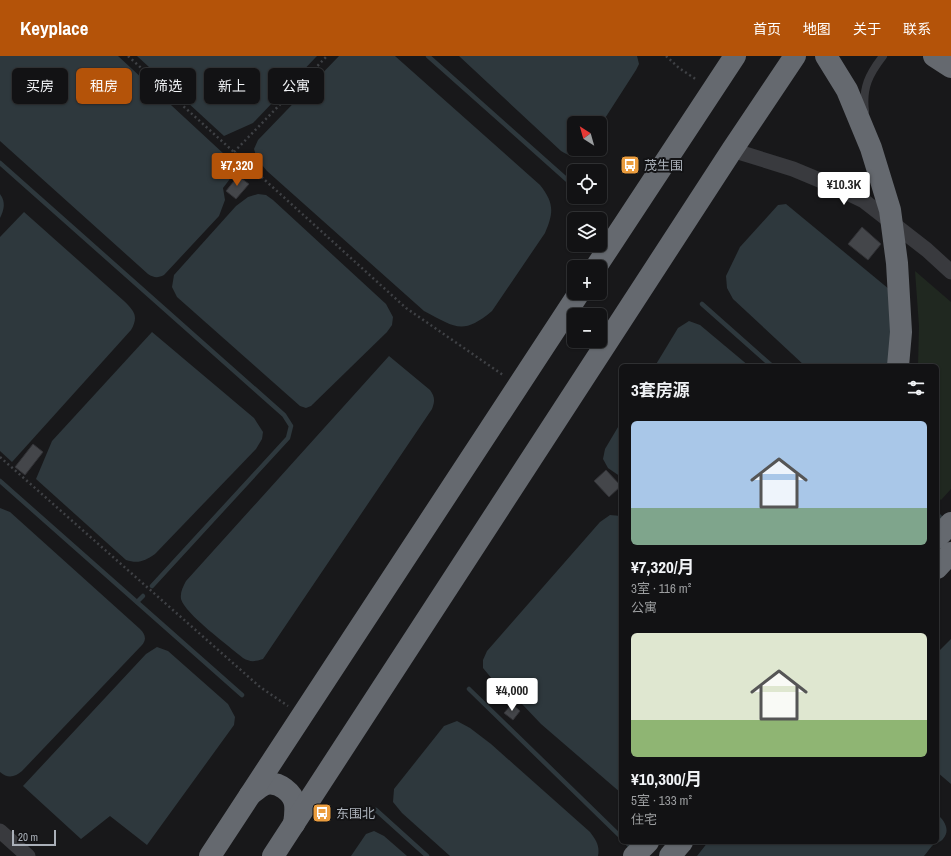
<!DOCTYPE html>
<html lang="zh">
<meta charset="utf-8">
<style>
body{margin:0;font-family:"Archivo Narrow","Noto Sans SC",sans-serif;background:#1f2022;color:#f1f3f6;height:100vh;display:flex;flex-direction:column;font-size:15px;white-space:nowrap}
*{box-sizing:border-box;margin:0}
p{font-size:13px;color:#9c9ea0}
.icon{flex:none;width:22px;height:22px;fill:none;stroke:currentColor;stroke-width:2;stroke-linecap:round;stroke-linejoin:round}
.map{position:relative;flex:1;overflow:hidden}
.drawer{position:absolute;left:619px;top:308px;width:320px;height:480px;display:flex;flex-direction:column;background:#121214;border-radius:6px;box-shadow:0 1px 3px #0004,0 0 0 1px #313234}
.drawer>*{flex:none}
.hud{position:absolute;left:12px;top:12px;width:380px;height:36px;display:flex;gap:8px}
.needle{width:26px;rotate:323deg}
.tools{position:absolute;left:567px;top:60px;display:grid;gap:8px}
.tools a{display:grid;place-items:center;width:40px;height:40px;border-radius:6px;background:#121214;box-shadow:0 1px 3px #0004,0 0 0 1px #313234;font-size:20px}
.scale{position:absolute;left:12px;bottom:10px;width:44px;box-sizing:border-box;padding-left:4px;border:2px solid #aab0b9;border-top:0;font-size:11px;line-height:14px;white-space:nowrap;color:#aab0b9;-webkit-text-stroke:3px #131315;paint-order:stroke}
.price{position:absolute;translate:-50% -34px;padding:0 9px;border-radius:4px;background:#fff;color:#222;font-size:13px;line-height:26px;filter:drop-shadow(0 1px 2px #0008)}
.price::after{content:'';position:absolute;left:50%;top:24px;width:12px;height:9px;margin-left:-6px;background:inherit;clip-path:polygon(0 0,100% 0,50% 100%)}
.price.selected{background:#b45309;color:#fff}
ul{padding:0;list-style:none}
li{display:grid;align-content:center;gap:8px;height:212px;padding:0 12px}
li span{display:grid;place-items:center;height:124px;border-radius:6px;color:#555}
li>.icon{margin-inline-start:auto}
span .icon{width:72px;height:72px;fill:#fffc;stroke-width:1}
li b{font-size:17px}
h2{display:flex;justify-content:space-between;align-items:center;height:48px;padding:0 12px;font-size:17px}
.chip{padding:0 14px;border-radius:6px;background:#121214;box-shadow:0 1px 3px #0004,0 0 0 1px #313234;font-size:14px;line-height:36px}
.chip.selected{background:#b45309;color:#fff}
header{display:flex;align-items:center;gap:24px;box-sizing:border-box;height:56px;padding:0 20px;background:#b45309;color:#fff}
header strong{font-size:19px}
nav{display:flex;gap:22px;margin-inline-start:auto;font-size:14px}
.map>svg:first-child{display:block}
.green{fill:#202820}
.water{fill:#2e383d}
.lines{fill:none;stroke-linecap:round;stroke-linejoin:round}
.stream{stroke:#2e383d;stroke-width:4.5}
.building{fill:#44464a;stroke:#323236}
.path{stroke:#3f4145;stroke-width:2.5;stroke-dasharray:2 3;stroke-linecap:butt}
.lane{stroke:#393a3e;stroke-width:8}
.street{stroke:#393a3e;stroke-width:15}
.highway{stroke:#65696f;stroke-width:22}
.highway-bridge{stroke:#65696f;stroke-width:22}
.labels{text-anchor:middle;stroke-width:4;stroke-linejoin:round;paint-order:stroke}
.poi-label{font-size:13px;fill:#aab0b9;stroke:#131315;text-anchor:start}
</style>
<header>
<strong>Keyplace</strong>
<nav><a>首页</a><a>地图</a><a>关于</a><a>联系</a></nav>
</header>
<div class="map">
<svg width="951" height="800" viewBox="0 0 951 800">
<rect width="100%" height="100%" fill="#18181a"/>
<!-- green -->
<polygon class="green" points="915,215 951,246 951,433 941,444 937,441 937,310 918,310 919,270"/>
<!-- water -->
<g class="water">
<path d="M0 0H118L225 99C237 114 234 118 223 132L225 144 219 160 164 219C158 222 154 222 148 218L0 85Z"/>
<polygon points="137,0 317,0 253,67 224,80"/>
<path d="M339 0H395L540 129C554 147 554 156 545 177L492 255C462 280 455 271 424 255L267 115 257 103 254 93 258 84Z"/>
<path d="M459 0H637L639 8 636 14 600 70V67H574V93H585C577 102 571 101 561 95Z"/>
<path d="M0 138C6 146 4 154 0 162Z"/>
<polygon points="258,138 266,139 273,144 386,248 393,261 392,269 387,276 311,350 306,352 300,350 177,241 172,231 174,219 236,150 248,141"/>
<polygon points="786,148 895,238 896,310 805,310 733,243 727,232 726,220 740,191 778,149"/>
<path d="M24 156 124 245C134 255 139 260 131 274L12 406 0 395V181Z"/>
<polygon points="689,265 700,269 749,310 655,310 678,272"/>
<path d="M152 276 254 362 263 376 262 383 256 393 155 498C145 505 138 508 126 504L36 423 52 385Z"/>
<path d="M389 300 430 334C435 341 435 345 432 353L263 603C254 606 250 606 243 602 229 590 185 558 181 543 180 536 183 531 186 525Z"/>
<polygon points="621,366 621,421 608,412 603,403 605,393"/>
<path d="M0 452 10 456 140 573C145 578 147 583 142 589L22 715C15 721 8 723 0 716Z"/>
<polygon points="610,459 621,460 621,737 541,668 504,629 493,624 483,612 483,604 487,595 600,466"/>
<polygon points="951,583 951,728 937,716 937,597"/>
<polygon points="157,591 168,595 228,648 235,661 234,669 147,789 110,760 81,783 23,730 146,598"/>
<path d="M457 665 470 672 491 688 590 776C596 784 600 790 598 800H450L402 757 393 746 394 733 444 670Z"/>
<path d="M937 758C944 764 951 774 943 783 941 786 935 787 932 790 929 793 927 797 924 800H697L708 786H937Z"/>
<polygon points="374,775 384,780 407,800 351,800 366,778"/>
</g>
<g class="lines">
<!-- stream -->
<g class="stream">
<polyline points="428,0 574,130"/>
<polyline points="0,107 284,359 291,370 288,382 152,530"/>
<polyline points="702,248 772,310"/>
<polyline points="0,425 242,639"/>
<polyline points="937,458 945,466"/>
<polyline points="137,546 143,540"/>
<polyline points="469,633 621,781"/>
<polyline points="376,754 427,800"/>
<polyline points="626,786 633,793"/>
</g>
</g>
<!-- building -->
<g class="building">
<polygon points="238,120 249,128 236,143 226,135"/>
<polygon points="862,171 881,188 868,204 848,188"/>
<polygon points="33,388 43,396 25,419 15,411"/>
<polygon points="606,414 621,430 609,441 594,425"/>
<polygon points="512,648 520,655 513,664 504,657"/>
</g>
<g class="lines">
<!-- path -->
<g class="path">
<polyline points="128,0 406,252 503,319"/>
<polyline points="666,0 679,12 697,24"/>
<polyline points="234,96 327,0"/>
<polyline points="0,401 260,631 288,650"/>
</g>
<!-- lane -->
<path class="lane" d="M865 55C862 32 869 18 883 0"/>
<!-- street -->
<g class="street">
<polyline points="732,94 793,113 829,128 864,145 927,194 951,216"/>
<polyline points="0,775 28,800"/>
</g>
<!-- highway -->
<g class="highway">
<polyline points="934,0 951,11"/>
<polyline points="596,211 735,0"/>
<polyline points="937,482 951,467"/>
<polyline points="937,512 951,497"/>
<path d="M250 739C255 735 260 730 266 728 279 725 293 737 295 748 296 755 295 761 294 768"/>
<polyline points="210,800 579,237"/>
<polyline points="273,800 732,94 795,0"/>
<polyline points="634,800 648,786"/>
<polyline points="670,800 682,786"/>
</g>
<!-- highway-bridge -->
<polyline class="highway-bridge" points="826,0 847,34 871,92 890,154 897,207 901,276 898,310"/>
</g>
<!-- icons -->
<defs>
<g id="bus-square" transform="scale(1)"><rect x="-9" y="-9" width="18" height="18" rx="4" fill="#eb9d3e" stroke="#131315"/><path d="M-5-6H5V4H4V6H2V4H-2V6H-4V4H-5ZM-3.5-4V0h7V-4ZM-3.5 1.2v1.5H-2V1.2ZM2 1.2v1.5H3.5V1.2Z" fill="#fff"/></g>
</defs>
<g fill-rule="evenodd">
<use href="#bus-square" x="630" y="109"/>
<use href="#bus-square" x="322" y="757"/>
</g>
<g class="labels">
<!-- poi labels -->
<g class="poi-label">
<text x="644" y="114">茂生围</text>
<text x="336" y="762">东围北</text>
</g>
</g>
</svg>
<div class="tools">
<a><svg class="needle" viewBox="-14 -14 28 28"><path d="M0-13l5 13h-10z" fill="#e53935"/><path d="M0 13l5-13h-10z" fill="#9c9ea0"/></svg></a>
<a><svg class="icon" aria-label="locate" viewBox="0 0 24 24"><circle cx="12" cy="12" r="6"/><path d="M12 2v4M12 18v4M2 12h4M18 12h4"/></svg></a>
<a><svg class="icon" aria-label="layers" viewBox="0 0 24 24"><path d="M12 4l9 5-9 5-9-5zM3 14l9 5 9-5"/></svg></a>
<a>+</a>
<a>−</a>
</div>
<div class="scale">20 m</div>
<b class="price selected" style="left:237px;top:131px">¥7,320</b>
<b class="price" style="left:844px;top:150px">¥10.3K</b>
<b class="price" style="left:512px;top:656px">¥4,000</b>
<div class="hud">
<a class="chip">买房</a>
<a class="chip selected">租房</a>
<a class="chip">筛选</a>
<a class="chip">新上</a>
<a class="chip">公寓</a>
</div>
<section class="drawer">
<h2>3套房源<svg class="icon" aria-label="filters" viewBox="0 0 24 24"><path d="M4 7h16M4 17h16"/><circle cx="9" cy="7" r="2"/><circle cx="15" cy="17" r="2"/></svg></h2>
<ul>
<li><span style="background:linear-gradient(#a9c7e8 70%,#7fa58c 0)"><svg class="icon" aria-label="home" viewBox="0 0 24 24"><path d="M3 11l9-7 9 7M6 9v11h12V9"/></svg></span><div><b>¥7,320/月</b><p>3室 · 116 m²</p><p>公寓</p></div></li>
<li><span style="background:linear-gradient(#dfe7d0 70%,#8fb573 0)"><svg class="icon" aria-label="home" viewBox="0 0 24 24"><path d="M3 11l9-7 9 7M6 9v11h12V9"/></svg></span><div><b>¥10,300/月</b><p>5室 · 133 m²</p><p>住宅</p></div></li>
</ul>
</section>
</div>
